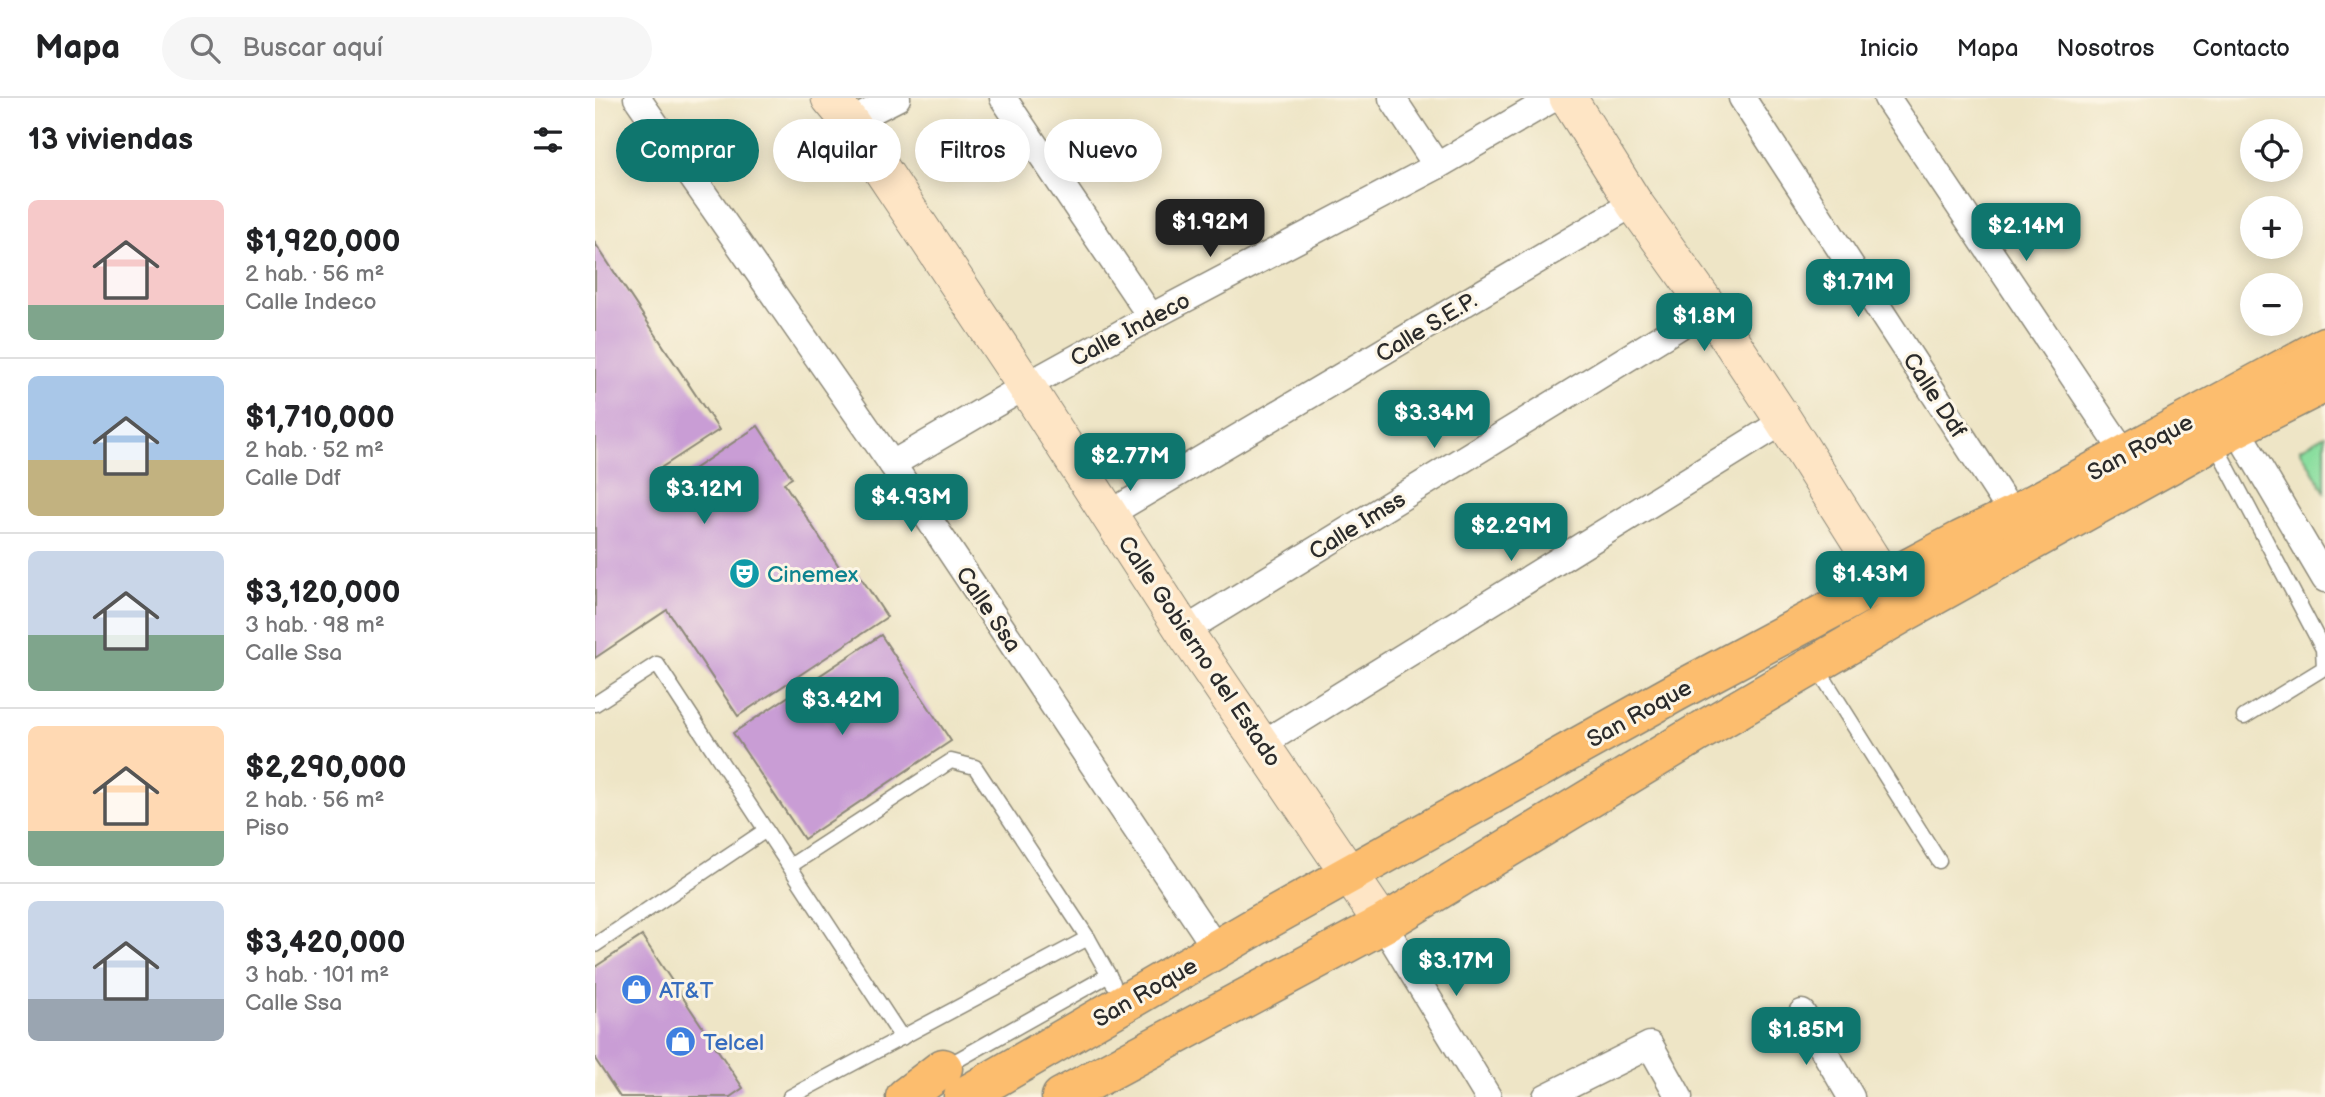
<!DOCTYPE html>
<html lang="es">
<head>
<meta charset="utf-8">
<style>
	body { margin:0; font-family:"Balsamiq Sans",sans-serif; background:#f6f6f6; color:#202124; height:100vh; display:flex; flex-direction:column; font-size:26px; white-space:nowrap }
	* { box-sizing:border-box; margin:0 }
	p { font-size:23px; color:#757577 }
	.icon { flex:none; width:38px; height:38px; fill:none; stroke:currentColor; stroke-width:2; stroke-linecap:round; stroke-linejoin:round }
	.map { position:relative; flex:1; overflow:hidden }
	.drawer { display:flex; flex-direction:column; background:#fff; width:595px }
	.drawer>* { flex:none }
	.hud { position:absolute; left:21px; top:21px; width:665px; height:63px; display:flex; gap:14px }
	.fabs { position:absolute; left:1645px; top:21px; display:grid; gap:14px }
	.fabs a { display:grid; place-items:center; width:63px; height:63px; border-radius:50%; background:#fff; box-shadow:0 4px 18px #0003; font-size:35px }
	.price { position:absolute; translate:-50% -60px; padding:0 16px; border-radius:14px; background:#0f766e; color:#fff; font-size:23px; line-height:46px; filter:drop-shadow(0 2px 4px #0008) }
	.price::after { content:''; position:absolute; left:50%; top:42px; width:21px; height:16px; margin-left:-10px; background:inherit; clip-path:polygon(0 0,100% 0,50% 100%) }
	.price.active { background:#222; color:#fff }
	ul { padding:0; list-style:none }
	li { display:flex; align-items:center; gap:21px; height:175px; padding:0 28px }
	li+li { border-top:2px solid #e0e0e0 }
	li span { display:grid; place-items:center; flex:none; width:196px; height:140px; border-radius:10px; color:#555 }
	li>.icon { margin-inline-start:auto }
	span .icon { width:84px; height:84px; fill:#fffc; stroke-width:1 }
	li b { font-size:30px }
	h2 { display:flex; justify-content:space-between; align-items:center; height:84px; padding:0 28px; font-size:30px }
	.pill { padding:0 24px; border-radius:32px; background:#fff; box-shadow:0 4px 18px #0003; font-size:24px; line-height:63px }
	.pill.active { background:#0f766e; color:#fff }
	header { display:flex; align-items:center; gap:42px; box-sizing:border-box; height:98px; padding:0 35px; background:#fff; border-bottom:2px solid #e0e0e0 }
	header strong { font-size:33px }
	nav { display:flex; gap:38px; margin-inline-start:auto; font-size:24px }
	.search { width:490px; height:63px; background:#f6f6f6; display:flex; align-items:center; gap:18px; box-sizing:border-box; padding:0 24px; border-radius:38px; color:#757577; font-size:26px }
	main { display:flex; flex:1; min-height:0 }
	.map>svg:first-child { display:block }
	.green { fill:#8ade9f; stroke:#5a8465; stroke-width:2 }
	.building { fill:#c99dd5 }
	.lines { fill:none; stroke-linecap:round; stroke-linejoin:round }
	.lane-casing { stroke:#8c8878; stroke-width:17 }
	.street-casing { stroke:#8c8878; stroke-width:29 }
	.secondary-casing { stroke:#8c8878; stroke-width:39 }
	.primary-casing { stroke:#8c8878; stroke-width:41 }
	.lane { stroke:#fff; stroke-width:14 }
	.street { stroke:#fff; stroke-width:26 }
	.secondary { stroke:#fee5c5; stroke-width:37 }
	.primary { stroke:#fcbd6e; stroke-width:38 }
	.labels { text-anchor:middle; stroke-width:6; stroke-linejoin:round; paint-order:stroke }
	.street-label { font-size:23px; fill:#2b2b2b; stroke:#fcf5e5 }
	.culture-label { font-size:23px; fill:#0d838f; stroke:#fcf5e5; text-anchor:start }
	.shop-label { font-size:23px; fill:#366cbe; stroke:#fcf5e5; text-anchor:start }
</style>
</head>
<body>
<header>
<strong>Mapa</strong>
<div class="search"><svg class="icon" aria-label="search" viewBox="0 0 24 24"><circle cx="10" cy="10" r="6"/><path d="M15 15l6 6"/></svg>Buscar aquí</div>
<nav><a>Inicio</a><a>Mapa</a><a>Nosotros</a><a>Contacto</a></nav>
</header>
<main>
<section class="drawer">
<h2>13 viviendas<svg class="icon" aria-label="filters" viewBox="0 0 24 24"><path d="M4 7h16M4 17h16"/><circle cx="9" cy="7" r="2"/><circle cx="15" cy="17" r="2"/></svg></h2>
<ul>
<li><span style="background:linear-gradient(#f6c9c9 75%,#7fa58c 0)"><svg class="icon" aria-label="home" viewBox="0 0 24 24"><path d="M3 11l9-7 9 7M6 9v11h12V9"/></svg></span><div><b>$1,920,000</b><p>2 hab. · 56 m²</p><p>Calle Indeco</p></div></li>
<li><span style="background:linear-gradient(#a9c7e8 60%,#c2b280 0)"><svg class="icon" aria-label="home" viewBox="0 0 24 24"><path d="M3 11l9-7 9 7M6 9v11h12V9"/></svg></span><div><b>$1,710,000</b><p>2 hab. · 52 m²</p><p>Calle Ddf</p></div></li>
<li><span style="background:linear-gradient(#c9d6e8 60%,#7fa58c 0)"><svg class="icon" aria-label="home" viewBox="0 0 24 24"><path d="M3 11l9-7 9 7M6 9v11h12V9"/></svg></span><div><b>$3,120,000</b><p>3 hab. · 98 m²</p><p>Calle Ssa</p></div></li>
<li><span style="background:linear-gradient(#ffd9b3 75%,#7fa58c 0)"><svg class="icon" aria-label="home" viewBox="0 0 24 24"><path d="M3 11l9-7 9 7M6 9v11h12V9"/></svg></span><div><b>$2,290,000</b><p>2 hab. · 56 m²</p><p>Piso</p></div></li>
<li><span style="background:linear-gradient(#c9d6e8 70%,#9aa5b1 0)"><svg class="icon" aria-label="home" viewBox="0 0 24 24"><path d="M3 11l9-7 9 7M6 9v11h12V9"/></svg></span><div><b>$3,420,000</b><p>3 hab. · 101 m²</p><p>Calle Ssa</p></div></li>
</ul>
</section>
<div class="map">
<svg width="1730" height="999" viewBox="0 0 1730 999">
	<rect width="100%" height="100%" fill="#fcf5e5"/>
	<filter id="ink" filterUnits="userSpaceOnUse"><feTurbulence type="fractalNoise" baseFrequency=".0143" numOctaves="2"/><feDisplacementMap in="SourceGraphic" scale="14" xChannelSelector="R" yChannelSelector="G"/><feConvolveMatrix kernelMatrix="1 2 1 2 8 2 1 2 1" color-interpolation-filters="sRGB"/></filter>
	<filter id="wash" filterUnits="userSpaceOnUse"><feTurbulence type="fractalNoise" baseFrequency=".00686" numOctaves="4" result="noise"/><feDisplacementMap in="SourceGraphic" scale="28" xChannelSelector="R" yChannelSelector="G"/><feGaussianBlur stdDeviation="1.57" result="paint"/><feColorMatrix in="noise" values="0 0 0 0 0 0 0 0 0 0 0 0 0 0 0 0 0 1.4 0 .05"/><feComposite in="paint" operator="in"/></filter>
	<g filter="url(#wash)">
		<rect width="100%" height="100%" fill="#eee5c6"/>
		<path class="green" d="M 1730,337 L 1730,394 L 1705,351 Z"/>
		<g id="blocks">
			<g class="building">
				<path d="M 0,145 L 124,332 L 61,373 L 72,389 L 163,328 L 197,380 L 189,385 L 251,479 L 261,472 L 292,519 L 143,618 L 72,512 L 0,560 Z"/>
				<path d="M 286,537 L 356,643 L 209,741 L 138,635 Z"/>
				<path d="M 47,838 L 148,990 L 135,999 L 25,999 L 0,961 L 0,869 Z"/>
			</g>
		</g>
	</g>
	<g filter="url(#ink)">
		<use href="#blocks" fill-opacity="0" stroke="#8c8878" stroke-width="2"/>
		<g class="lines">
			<defs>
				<g id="lane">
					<path d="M 1619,344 L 1728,551 L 1729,570 L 1649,619"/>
					<path d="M 1221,568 L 1344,763"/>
					<path d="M 0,606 L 62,566 L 307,940"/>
					<path d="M 195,768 L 356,663 L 380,669 L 493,840 L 195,999"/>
					<path d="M 493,840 L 518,885"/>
					<path d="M 0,847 L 171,732"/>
					<path d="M 350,969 L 514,877"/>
				</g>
				<g id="street">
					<path d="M 42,0 L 297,366 L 622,852"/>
					<path d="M 408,0 L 556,219"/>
					<path d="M 797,0 L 842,68"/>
					<path d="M 1147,0 L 1418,417"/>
					<path d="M 1292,0 L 1530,356"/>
					<path d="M 255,24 L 302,0"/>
					<path d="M 1641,330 L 1730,481"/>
					<path d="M 297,366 L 431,288 L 556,219 L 842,68 L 959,0"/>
					<path d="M 514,416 L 1039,105"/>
					<path d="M 589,533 L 1114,210"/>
					<path d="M 667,646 L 1189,323"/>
					<path d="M 788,826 L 893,999"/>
					<path d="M 1207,915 L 1256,999"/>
					<path d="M 951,999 L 1055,947 L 1084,999"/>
				</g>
				<g id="secondary">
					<path d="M 235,0 L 255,24 L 431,288 L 589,533 L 788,826"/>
					<path d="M 973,0 L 1039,105 L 1114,210 L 1189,323 L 1306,508"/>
				</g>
				<g id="primary">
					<path d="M 310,999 L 348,970"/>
					<path d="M 368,999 L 670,823 L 1083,593 L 1366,442 L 1418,417 L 1730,248"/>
					<path d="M 466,999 L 788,826 L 1101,636 L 1310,514 L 1641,330 L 1730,285"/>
				</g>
			</defs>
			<use href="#lane" class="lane-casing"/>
			<use href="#street" class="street-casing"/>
			<use href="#secondary" class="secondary-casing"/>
			<use href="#primary" class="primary-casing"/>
			<use href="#lane" class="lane"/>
			<use href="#street" class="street"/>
			<use href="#secondary" class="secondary"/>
			<use href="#primary" class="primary"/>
		</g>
	</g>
	<defs>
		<symbol id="theatre-disc" viewBox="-11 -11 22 22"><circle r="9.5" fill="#0f9aa8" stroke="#fcf5e5"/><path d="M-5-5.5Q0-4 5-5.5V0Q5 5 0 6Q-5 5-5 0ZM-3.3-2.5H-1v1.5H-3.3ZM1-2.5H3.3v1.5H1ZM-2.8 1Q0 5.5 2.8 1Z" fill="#fff"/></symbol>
		<symbol id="shop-disc" viewBox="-11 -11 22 22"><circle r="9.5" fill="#3f7fe0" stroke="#fcf5e5"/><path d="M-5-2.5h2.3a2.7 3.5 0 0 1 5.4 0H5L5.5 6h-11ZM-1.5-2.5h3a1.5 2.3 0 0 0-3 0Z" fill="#fff"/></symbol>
	</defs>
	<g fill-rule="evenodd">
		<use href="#theatre-disc" x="132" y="458" width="35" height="35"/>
		<use href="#shop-disc" x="24" y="874" width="35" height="35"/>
		<use href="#shop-disc" x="68" y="926" width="35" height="35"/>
	</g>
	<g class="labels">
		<g class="street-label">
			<text transform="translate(831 229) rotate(-31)" y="8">Calle S.E.P.</text>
			<text transform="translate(535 231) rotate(-28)" y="8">Calle Indeco</text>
			<text transform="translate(1340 297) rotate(57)" y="8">Calle Ddf</text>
			<text transform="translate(1545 349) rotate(-28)" y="8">San Roque</text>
			<text transform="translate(762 427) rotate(-32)" y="8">Calle Imss</text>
			<text transform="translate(394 511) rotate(56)" y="8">Calle Ssa</text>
			<text transform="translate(605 553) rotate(56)" y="8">Calle Gobierno del Estado</text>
			<text transform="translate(1044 615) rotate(-29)" y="8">San Roque</text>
			<text transform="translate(550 894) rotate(-30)" y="8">San Roque</text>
		</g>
		<g class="culture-label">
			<text x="172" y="484">Cinemex</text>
		</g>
		<g class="shop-label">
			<text x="64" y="900">AT&amp;T</text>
			<text x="108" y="952">Telcel</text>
		</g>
	</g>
</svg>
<div class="fabs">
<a><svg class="icon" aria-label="locate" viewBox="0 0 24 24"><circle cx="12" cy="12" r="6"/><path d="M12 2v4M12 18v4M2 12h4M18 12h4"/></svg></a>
<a>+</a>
<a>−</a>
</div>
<b class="price active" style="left:615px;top:161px">$1.92M</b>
<b class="price" style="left:1431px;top:165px">$2.14M</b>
<b class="price" style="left:1263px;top:221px">$1.71M</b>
<b class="price" style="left:1109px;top:255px">$1.8M</b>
<b class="price" style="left:839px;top:352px">$3.34M</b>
<b class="price" style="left:535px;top:395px">$2.77M</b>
<b class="price" style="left:109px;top:428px">$3.12M</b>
<b class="price" style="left:316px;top:436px">$4.93M</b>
<b class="price" style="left:916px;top:465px">$2.29M</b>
<b class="price" style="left:1275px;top:513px">$1.43M</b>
<b class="price" style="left:247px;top:639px">$3.42M</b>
<b class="price" style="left:861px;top:900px">$3.17M</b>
<b class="price" style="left:1211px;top:969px">$1.85M</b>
<div class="hud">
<a class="pill active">Comprar</a>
<a class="pill">Alquilar</a>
<a class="pill">Filtros</a>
<a class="pill">Nuevo</a>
</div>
</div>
</main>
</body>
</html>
